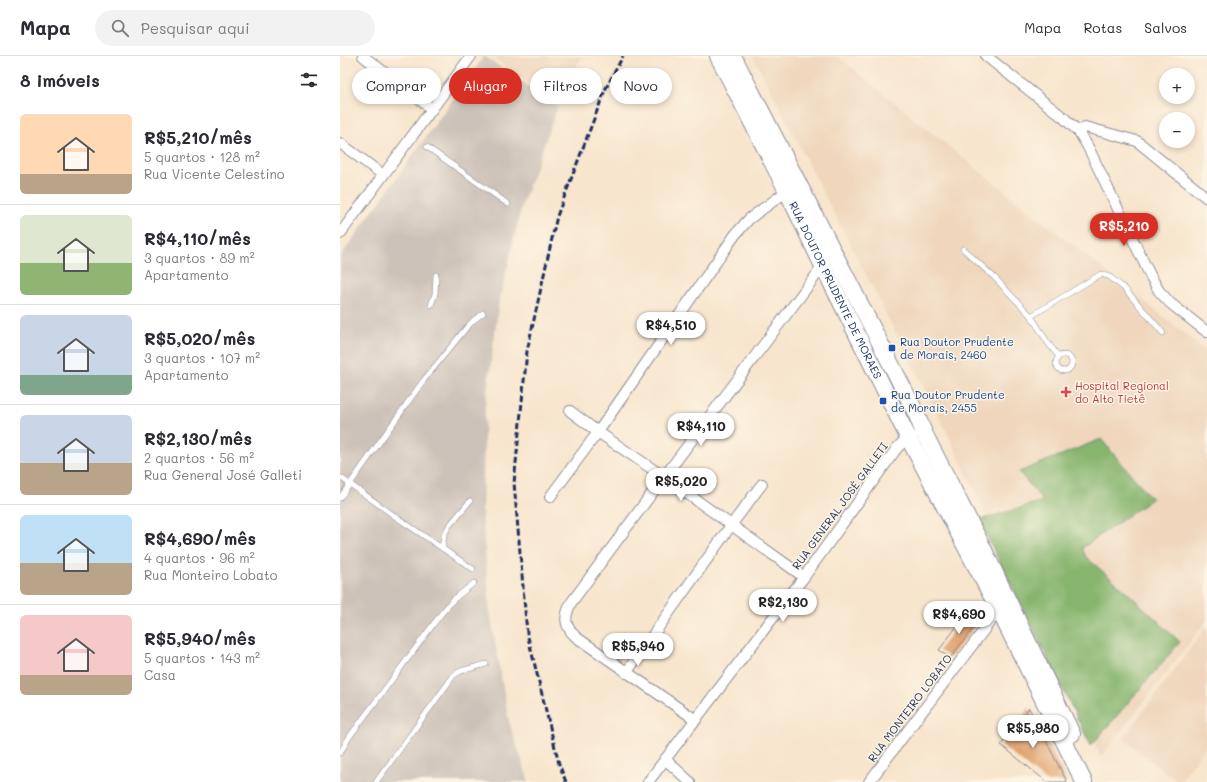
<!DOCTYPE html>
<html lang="pt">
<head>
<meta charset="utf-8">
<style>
	body { margin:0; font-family:Mali,sans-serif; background:#f2f2f3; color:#2b2b33; height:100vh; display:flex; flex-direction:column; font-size:15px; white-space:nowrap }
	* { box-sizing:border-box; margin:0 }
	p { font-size:13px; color:#7c7c81 }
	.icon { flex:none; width:22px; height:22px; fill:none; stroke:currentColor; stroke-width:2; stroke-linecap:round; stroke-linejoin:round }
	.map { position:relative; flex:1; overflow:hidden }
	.sheet { display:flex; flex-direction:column; background:#fff; width:340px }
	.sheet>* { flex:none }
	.banner { position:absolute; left:12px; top:12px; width:380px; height:36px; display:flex; gap:8px }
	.tools { position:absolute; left:819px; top:12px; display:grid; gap:8px }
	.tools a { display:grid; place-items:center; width:36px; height:36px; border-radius:50%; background:#fff; box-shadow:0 2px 6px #0003; font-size:20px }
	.price { position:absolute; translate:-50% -34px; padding:0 9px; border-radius:14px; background:#fff; color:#222; font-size:13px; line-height:26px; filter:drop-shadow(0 1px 2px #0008) }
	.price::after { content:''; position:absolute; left:50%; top:24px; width:12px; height:9px; margin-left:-6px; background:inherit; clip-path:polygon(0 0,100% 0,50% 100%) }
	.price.on { background:#d93025; color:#fff }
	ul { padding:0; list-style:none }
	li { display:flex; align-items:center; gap:12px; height:100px; padding:0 20px }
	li+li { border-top:1px solid #e1e1e2 }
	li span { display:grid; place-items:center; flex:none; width:112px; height:80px; border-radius:6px; color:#555 }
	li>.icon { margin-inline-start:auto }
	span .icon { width:48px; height:48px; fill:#fffc; stroke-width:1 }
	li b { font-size:17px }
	h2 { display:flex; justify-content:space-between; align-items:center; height:48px; padding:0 20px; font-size:17px }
	.tag { padding:0 14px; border-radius:18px; background:#fff; box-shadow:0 2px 6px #0003; font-size:14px; line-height:36px }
	.tag.on { background:#d93025; color:#fff }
	header { display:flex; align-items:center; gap:24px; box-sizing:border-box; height:56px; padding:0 20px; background:#fff; border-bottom:1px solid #e1e1e2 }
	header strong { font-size:19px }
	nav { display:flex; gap:22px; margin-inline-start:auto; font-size:14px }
	.search { width:280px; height:36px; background:#f2f2f3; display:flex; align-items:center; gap:10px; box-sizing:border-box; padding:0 14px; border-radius:22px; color:#7c7c81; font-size:15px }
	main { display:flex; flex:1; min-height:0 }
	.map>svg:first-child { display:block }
	.built { fill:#efd6bc }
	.industrial { fill:#cdc2b9 }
	.forest { fill:#86b56e; stroke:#507266 }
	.building { fill:#df9a65 }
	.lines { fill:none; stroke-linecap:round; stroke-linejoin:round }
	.service-casing { stroke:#8a8a96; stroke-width:6 }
	.minor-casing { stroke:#8a8a96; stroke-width:12 }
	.trunk-casing { stroke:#8a8a96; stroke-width:18 }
	.service { stroke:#fff; stroke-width:5 }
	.minor { stroke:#fff; stroke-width:10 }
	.trunk { stroke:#fff; stroke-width:16 }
	.rail { stroke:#1b2f5e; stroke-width:3; stroke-dasharray:6 3; stroke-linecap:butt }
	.transit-dot { fill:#1a4fb4; stroke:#fcf5e5; stroke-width:1.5 }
	.health-dot { fill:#e0444e; stroke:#fcf5e5; stroke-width:1.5 }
	.labels { text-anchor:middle; stroke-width:3; stroke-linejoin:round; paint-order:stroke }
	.street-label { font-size:11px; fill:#1b2f5e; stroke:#fcf5e5 }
	.transit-label { font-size:11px; fill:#164399; stroke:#fcf5e5; text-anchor:start }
	.health-label { font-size:11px; fill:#be3a42; stroke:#fcf5e5; text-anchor:start }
</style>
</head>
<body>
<header>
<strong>Mapa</strong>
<div class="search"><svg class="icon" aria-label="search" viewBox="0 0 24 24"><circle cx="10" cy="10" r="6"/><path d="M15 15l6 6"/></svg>Pesquisar aqui</div>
<nav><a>Mapa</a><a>Rotas</a><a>Salvos</a></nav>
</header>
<main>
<section class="sheet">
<h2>8 imóveis<svg class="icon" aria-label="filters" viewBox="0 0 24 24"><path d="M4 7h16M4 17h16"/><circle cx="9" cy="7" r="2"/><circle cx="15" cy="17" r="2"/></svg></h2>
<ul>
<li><span style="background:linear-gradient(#ffd9b3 75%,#b9a48a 0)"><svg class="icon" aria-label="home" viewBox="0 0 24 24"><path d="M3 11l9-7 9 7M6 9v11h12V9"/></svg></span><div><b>R$5,210/mês</b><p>5 quartos · 128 m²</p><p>Rua Vicente Celestino</p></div></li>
<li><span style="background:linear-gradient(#dfe7d0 60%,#8fb573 0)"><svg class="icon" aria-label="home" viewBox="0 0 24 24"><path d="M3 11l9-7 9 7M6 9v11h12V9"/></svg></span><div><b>R$4,110/mês</b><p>3 quartos · 89 m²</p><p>Apartamento</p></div></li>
<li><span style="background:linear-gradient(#c9d6e8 75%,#7fa58c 0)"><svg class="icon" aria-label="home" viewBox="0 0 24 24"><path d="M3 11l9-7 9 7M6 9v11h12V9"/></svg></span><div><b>R$5,020/mês</b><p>3 quartos · 107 m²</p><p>Apartamento</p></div></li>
<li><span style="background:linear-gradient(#c9d6e8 60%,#b9a48a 0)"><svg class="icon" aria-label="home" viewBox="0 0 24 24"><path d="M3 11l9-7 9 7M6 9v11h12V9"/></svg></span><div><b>R$2,130/mês</b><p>2 quartos · 56 m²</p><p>Rua General José Galleti</p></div></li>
<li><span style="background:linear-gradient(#bfe0f5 60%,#b9a48a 0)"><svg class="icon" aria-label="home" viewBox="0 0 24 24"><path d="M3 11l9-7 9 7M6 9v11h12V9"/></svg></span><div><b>R$4,690/mês</b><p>4 quartos · 96 m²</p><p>Rua Monteiro Lobato</p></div></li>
<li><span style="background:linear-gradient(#f6c9c9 75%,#b9a48a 0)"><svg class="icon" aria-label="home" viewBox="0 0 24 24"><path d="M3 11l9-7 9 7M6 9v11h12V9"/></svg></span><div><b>R$5,940/mês</b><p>5 quartos · 143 m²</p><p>Casa</p></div></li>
</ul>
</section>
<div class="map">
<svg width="867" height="726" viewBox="0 0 867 726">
	<rect width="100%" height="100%" fill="#fcf5e5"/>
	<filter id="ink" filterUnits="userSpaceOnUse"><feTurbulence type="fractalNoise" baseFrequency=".025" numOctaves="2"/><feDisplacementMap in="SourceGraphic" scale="8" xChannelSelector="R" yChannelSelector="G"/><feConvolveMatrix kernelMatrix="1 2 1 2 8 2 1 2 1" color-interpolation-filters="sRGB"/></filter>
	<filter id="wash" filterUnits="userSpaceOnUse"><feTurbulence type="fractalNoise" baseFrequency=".012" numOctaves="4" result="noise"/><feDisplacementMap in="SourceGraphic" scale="16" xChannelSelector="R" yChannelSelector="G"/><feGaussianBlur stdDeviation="0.9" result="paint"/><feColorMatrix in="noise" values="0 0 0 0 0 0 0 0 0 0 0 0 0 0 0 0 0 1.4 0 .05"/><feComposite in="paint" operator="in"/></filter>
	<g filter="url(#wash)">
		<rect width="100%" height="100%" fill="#f8e5cd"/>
		<g class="built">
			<path d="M 157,0 L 242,0 L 218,48 L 155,3 Z"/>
			<path d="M 413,0 L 497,0 L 643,118 L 867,295 L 867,564 L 761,701 L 607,376 Z"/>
			<path d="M 867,570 L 867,689 L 840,726 L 837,726 L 783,682 Z"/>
		</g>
		<path class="industrial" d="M 144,0 L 218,50 L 182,149 L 159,246 L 145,350 L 142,457 L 150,557 L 169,666 L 189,726 L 0,726 L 0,201 Z"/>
		<path class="forest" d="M 761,383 L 812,443 L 742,492 L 746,501 L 788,537 L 840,586 L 751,690 L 639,464 L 703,445 L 679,416 Z"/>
		<g id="blocks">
			<g class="building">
				<path d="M 628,556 L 639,565 L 610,602 L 599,594 Z"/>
				<path d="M 689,652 L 727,726 L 707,726 L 661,689 Z"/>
			</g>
		</g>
	</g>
	<g filter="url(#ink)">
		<use href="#blocks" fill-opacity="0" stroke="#8a8a96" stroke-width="1"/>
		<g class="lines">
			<defs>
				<g id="service">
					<path d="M 87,91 L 168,148"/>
					<path d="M 623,193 L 655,222 L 691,260 L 708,287 L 719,301"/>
					<path d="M 91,249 L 95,238 L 96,219"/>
					<path d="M 691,260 L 761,218 L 770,221 L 784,232 L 823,277"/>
					<circle cx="724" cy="307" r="8"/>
					<path d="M 0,421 L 56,461 L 133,513"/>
					<path d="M 0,442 L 83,325 L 127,271 L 134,264 L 143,257"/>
					<path d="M 102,492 L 104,479 L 109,470 L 130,445"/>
					<path d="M 0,697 L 10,680 L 101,558 L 113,544 L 134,527"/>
					<path d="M 36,726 L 114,619 L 121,615 L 146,608"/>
				</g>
				<g id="minor">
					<path d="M 23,0 L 92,53"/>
					<path d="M 646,0 L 724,62 L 739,76 L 748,91 L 810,219 L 819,235 L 830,247 L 867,276"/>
					<path d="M 739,76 L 745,71 L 797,85 L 867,142"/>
					<path d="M 0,87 L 43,119"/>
					<path d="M 0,178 L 131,0"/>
					<path d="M 230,355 L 258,376 L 324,421 L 464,521"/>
					<path d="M 210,441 L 258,376 L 395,179 L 409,163 L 447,135"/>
					<path d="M 286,617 L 392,468 L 422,428"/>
					<path d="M 356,664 L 236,581 C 224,570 224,561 231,547 L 324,421 L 483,210"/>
					<path d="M 325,703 L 350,726"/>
					<path d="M 308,726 L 464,521 L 557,392 L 568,381 L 572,380"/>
					<path d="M 529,726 L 659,554"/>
				</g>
				<g id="trunk">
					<path id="s1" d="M 378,0 L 447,135 L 483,210 L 568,381 L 659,554 L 744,726"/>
					<path d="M 393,0 L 576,357 L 584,377 L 640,486 L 732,678"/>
				</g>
			</defs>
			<use href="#service" class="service-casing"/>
			<use href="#minor" class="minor-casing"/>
			<use href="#trunk" class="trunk-casing"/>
			<use href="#service" class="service"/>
			<use href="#minor" class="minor"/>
			<use href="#trunk" class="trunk"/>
			<path class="rail" d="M 226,726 L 219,708 L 187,577 L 174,427 L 187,295 L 217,160 L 265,34 L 283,0"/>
		</g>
	</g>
	<g class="transit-dot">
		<rect x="548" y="288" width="8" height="8" rx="2"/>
		<rect x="539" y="341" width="8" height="8" rx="2"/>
	</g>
	<path class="health-dot" d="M724 330h4v4h4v4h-4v4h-4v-4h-4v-4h4z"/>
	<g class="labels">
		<g class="street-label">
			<text dy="4" stroke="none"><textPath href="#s1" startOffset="262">RUA DOUTOR PRUDENTE DE MORAES</textPath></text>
			<text transform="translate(500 450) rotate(-54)" y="4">RUA GENERAL JOSÉ GALLETI</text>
			<text transform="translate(570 652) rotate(-53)" y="4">RUA MONTEIRO LOBATO</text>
		</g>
		<g class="transit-label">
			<text x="560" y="290">Rua Doutor Prudente<tspan x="560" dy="13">de Morais, 2460</tspan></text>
			<text x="551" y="343">Rua Doutor Prudente<tspan x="551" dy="13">de Morais, 2455</tspan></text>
		</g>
		<g class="health-label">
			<text x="735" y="334">Hospital Regional<tspan x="735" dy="13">do Alto Tietê</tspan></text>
		</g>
	</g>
</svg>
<div class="tools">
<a>+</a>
<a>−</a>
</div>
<b class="price on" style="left:784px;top:191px">R$5,210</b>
<b class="price" style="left:331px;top:290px">R$4,510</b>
<b class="price" style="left:361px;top:391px">R$4,110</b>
<b class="price" style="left:341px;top:446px">R$5,020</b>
<b class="price" style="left:443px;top:567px">R$2,130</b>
<b class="price" style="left:619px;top:579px">R$4,690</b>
<b class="price" style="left:298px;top:611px">R$5,940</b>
<b class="price" style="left:693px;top:693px">R$5,980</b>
<div class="banner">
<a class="tag">Comprar</a>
<a class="tag on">Alugar</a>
<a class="tag">Filtros</a>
<a class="tag">Novo</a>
</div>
</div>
</main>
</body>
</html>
